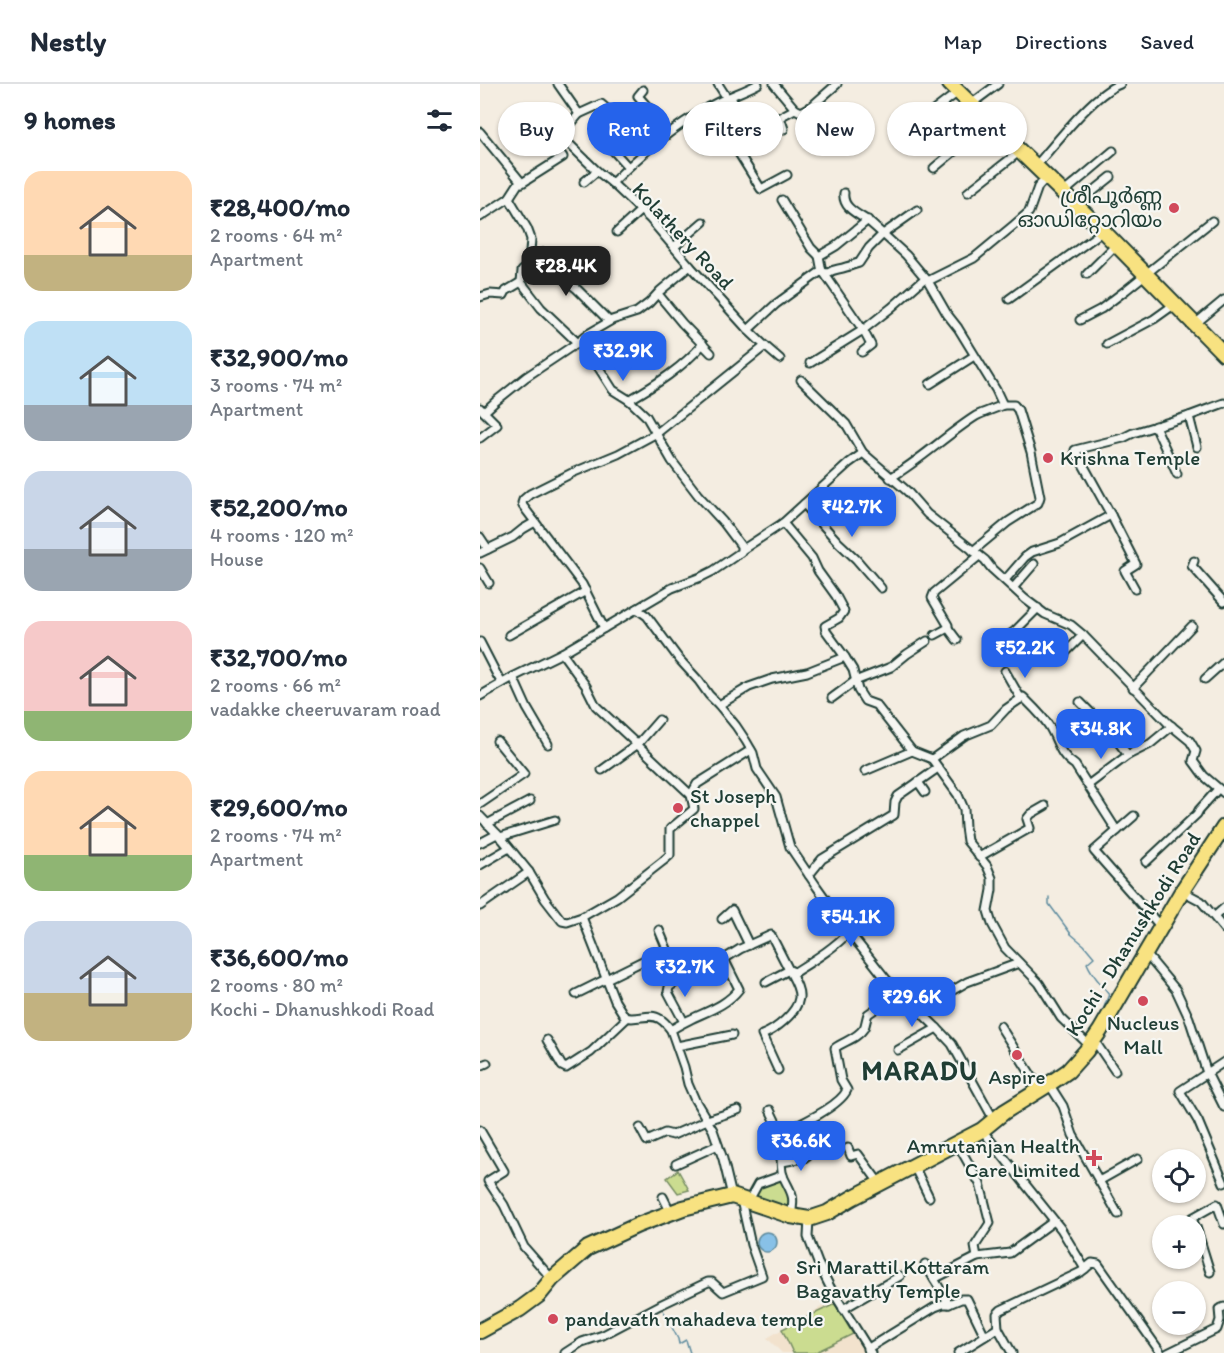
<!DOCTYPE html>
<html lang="en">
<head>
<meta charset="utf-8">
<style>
	body { margin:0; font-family:Itim,"Noto Sans Malayalam",sans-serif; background:#f2f2f3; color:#1f2937; height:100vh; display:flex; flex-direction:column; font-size:22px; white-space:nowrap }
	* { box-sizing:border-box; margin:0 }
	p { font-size:20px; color:#747a83 }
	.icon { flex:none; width:33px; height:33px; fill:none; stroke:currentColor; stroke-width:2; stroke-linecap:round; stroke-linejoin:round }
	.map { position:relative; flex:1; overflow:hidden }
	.sheet { display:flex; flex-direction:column; background:#fff; width:480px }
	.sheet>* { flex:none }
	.banner { position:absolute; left:18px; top:18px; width:570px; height:54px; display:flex; gap:12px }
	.buttons { position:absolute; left:672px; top:1065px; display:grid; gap:12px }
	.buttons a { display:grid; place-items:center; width:54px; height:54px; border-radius:50%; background:#fff; box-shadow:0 2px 4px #0004; font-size:30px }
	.price { position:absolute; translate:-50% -51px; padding:0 14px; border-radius:12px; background:#2563eb; color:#fff; font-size:20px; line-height:39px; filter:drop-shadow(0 2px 3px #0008) }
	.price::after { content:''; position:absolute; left:50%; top:36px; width:18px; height:14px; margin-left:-9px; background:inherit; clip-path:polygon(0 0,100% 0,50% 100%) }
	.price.current { background:#222; color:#fff }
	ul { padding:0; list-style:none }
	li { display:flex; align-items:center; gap:18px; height:150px; padding:0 24px }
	li span { display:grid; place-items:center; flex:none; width:168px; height:120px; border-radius:18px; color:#555 }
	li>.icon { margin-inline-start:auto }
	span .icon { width:72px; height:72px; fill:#fffc; stroke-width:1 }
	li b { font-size:26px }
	h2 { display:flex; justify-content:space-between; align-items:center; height:72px; padding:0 24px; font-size:26px }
	.pill { padding:0 21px; border-radius:27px; background:#fff; box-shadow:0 2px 4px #0004; font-size:21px; line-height:54px }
	.pill.current { background:#2563eb; color:#fff }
	header { display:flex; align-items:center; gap:36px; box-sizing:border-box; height:84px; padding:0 30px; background:#fff; border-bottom:2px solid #e0e1e3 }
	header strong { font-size:28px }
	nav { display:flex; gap:33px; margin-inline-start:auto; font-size:21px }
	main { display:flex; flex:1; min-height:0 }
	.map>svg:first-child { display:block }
	.built { fill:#f2e2cd }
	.green { fill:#cbdc90; stroke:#758c62; stroke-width:1.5 }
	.water { fill:#88c1e7; stroke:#5e8c9f; stroke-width:1.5 }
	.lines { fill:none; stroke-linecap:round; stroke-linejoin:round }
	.stream { stroke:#5e8c9f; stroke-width:1.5 }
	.street-casing { stroke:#1f3d34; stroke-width:11 }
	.highway-casing { stroke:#1f3d34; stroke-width:18 }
	.street { stroke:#f6f6f2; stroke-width:7 }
	.highway { stroke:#f8e281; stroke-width:14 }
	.poi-dot { fill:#d1495b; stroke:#f6f6f2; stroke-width:2 }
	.labels { text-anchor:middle; stroke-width:4.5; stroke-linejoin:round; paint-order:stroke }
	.poi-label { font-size:21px; fill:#1f3d34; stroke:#f6f6f2; text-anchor:start }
	.street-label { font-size:21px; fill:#1f3d34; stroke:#f6f6f2 }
	.district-label { font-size:27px; font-weight:bold; letter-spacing:1.5px; fill:#1f3d34; stroke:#f6f6f2 }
</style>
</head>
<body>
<header>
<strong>Nestly</strong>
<nav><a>Map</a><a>Directions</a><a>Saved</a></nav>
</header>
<main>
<section class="sheet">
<h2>9 homes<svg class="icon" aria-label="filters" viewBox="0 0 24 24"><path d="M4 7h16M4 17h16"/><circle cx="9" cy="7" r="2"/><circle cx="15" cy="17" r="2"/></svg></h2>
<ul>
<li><span style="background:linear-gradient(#ffd9b3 70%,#c2b280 0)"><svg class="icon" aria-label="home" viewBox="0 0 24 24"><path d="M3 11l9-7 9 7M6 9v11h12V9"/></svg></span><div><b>₹28,400/mo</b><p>2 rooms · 64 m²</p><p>Apartment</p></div></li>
<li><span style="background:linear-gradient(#bfe0f5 70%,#9aa5b1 0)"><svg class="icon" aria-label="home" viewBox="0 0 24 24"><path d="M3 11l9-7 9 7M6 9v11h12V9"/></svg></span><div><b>₹32,900/mo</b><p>3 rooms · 74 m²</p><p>Apartment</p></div></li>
<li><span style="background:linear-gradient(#c9d6e8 65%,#9aa5b1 0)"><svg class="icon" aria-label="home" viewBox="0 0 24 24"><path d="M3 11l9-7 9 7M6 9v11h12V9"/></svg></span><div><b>₹52,200/mo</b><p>4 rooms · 120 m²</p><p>House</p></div></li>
<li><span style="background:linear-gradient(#f6c9c9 75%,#8fb573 0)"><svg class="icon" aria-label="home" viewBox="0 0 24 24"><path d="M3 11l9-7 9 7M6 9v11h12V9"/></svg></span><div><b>₹32,700/mo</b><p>2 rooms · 66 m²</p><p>vadakke cheeruvaram road</p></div></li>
<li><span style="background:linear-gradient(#ffd9b3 70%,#8fb573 0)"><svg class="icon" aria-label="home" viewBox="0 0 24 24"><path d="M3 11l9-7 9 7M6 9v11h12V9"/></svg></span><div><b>₹29,600/mo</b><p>2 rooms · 74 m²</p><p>Apartment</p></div></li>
<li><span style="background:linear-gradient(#c9d6e8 60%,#c2b280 0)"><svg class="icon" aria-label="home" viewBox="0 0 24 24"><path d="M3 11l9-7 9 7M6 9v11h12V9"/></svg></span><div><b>₹36,600/mo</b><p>2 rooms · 80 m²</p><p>Kochi - Dhanushkodi Road</p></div></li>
</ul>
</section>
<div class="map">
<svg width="744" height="1269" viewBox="0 0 744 1269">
	<rect width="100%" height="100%" fill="#f4ede1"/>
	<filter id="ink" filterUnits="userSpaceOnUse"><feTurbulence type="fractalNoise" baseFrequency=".0167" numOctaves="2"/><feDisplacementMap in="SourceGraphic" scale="12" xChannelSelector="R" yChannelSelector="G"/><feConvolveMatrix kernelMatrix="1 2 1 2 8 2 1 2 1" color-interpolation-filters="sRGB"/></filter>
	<g filter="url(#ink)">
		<path class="built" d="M 357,1214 L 388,1269 L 302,1269 L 287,1254 Z"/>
		<g class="green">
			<path d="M 198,1086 L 209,1106 L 198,1109 L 187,1094 Z"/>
			<path d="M 297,1093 C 313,1102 311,1111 310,1127 L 274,1115 C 279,1100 284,1100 297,1093 Z"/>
			<path d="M 355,1220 L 373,1250 L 334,1269 L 313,1269 L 302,1245 Z"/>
		</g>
		<circle class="water" cx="287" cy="1158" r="10"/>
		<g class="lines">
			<g class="stream">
				<path d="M 569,813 L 569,820 L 591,850 L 604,861 L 614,873 L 607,879 C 612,892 621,899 629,910 L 623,926"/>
				<path d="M 183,1226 L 198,1255 L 199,1260 L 206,1256 L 210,1269"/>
			</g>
			<defs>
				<g id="street">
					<path d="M 78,0 L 99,30 L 121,20 L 150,45 L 174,61"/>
					<path d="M 238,0 L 247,14"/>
					<path d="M 278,0 C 261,9 243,14 227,24 C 192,44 160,71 132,99 L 170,135 L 210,182 L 268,246 L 296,220 L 340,188 L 348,189 C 355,184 358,186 366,183 C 371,182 374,180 379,179 L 389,164 L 403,150 C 398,146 393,141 388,137 C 378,130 362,124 364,109"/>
					<path d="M 294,0 L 315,25 L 321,28 L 332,22 L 357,0"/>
					<path d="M 251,13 L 271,55"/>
					<path d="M 491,20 L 518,0"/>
					<path d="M 332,22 L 350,50"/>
					<path d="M 228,23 L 247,50 L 281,105 L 307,91"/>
					<path d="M 150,45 L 174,30 L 158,12 L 163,6"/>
					<path d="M 304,45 L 300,33 L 315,25"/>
					<path d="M 427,47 L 478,8"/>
					<path d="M 0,48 L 42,99 L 83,73 L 74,60 L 82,53 L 85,47 L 99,30"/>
					<path d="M 82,53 L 117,87 L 132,99"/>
					<path d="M 131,64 L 148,83"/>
					<path d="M 225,64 L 247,50"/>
					<path d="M 555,83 C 575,60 613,10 640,0"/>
					<path d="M 454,84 L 509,38"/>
					<path d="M 104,98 L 117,87"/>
					<path d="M 488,108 L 539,68"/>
					<path d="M 583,109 L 633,67"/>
					<path d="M 29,114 L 47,144 L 51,155 L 49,181"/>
					<path d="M 302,116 L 331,164 L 339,172"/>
					<path d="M 596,121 L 631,93"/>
					<path d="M 437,126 L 403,150 L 426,171 L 447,196"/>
					<path d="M 0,133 L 29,114 L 40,97"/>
					<path d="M 137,148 L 161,126"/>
					<path d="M 194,163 L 223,138"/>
					<path d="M 342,188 L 339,172 L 356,162 L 388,136"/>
					<path d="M 344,189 L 383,246 L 391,261 L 382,268"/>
					<path d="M 607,190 L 636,161"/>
					<path d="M 178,210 L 202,239 L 231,269"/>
					<path d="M 0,213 L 10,210 L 24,211 L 26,207 L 41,198"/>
					<path d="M 529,215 L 623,147"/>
					<path d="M 600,236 L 621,225 L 646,206 L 732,137"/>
					<path d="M 715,240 L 744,216"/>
					<path d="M 627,260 L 674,235 L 695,220"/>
					<path d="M 285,262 L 300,275"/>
					<path d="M 330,279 L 383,246 L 411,224 L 445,194"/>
					<path d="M 321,296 L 366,340 L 383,369"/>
					<path d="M 450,300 L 494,272"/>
					<path d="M 149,316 C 177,300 202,284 223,260"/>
					<path d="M 0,324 L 17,341 L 0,354"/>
					<path d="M 4,328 L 16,317 L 46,293 L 97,259 L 108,250 L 132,236 L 157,228 L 169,219 L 180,207 L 210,182"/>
					<path d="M 709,332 L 717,363"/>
					<path d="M 675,342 L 697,390"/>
					<path d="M 410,394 C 441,376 466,351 496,332 C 504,328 514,325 523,321 L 516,306 L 478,244 L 467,230 L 448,197 L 494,174 L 534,141 L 549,128 L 558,103 L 566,94"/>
					<path d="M 324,420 L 358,458 L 376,475 L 401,504"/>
					<path d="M 631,431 L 656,480 L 645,487 L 655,505"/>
					<path d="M 303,439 L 332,474 L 338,487 L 356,512 L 364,527 L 359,534 L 345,542 L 346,547 L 365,573 L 373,586 L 378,606 L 385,617 L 396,621 L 432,667 L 452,675 L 478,711 L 484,725 L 485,743 L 487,757 L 507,782 L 512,794 L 512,806 L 508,827 L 512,840 L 525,864 L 559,899 L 581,934 L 610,962"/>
					<path d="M 0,453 L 8,465"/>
					<path d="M 262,466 L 303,439 L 369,379 L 383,369 L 427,407 L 447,430 L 505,476 L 512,485 L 545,515 L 565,530 L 591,541 L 603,551 L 688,639 L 710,657 L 716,667 L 713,677 L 724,692 L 744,709"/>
					<path d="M 493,467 L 528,438 L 558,419 L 560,413 L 551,368 L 538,326 L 534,321 L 523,321"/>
					<path d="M 0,469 L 33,453 L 43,445 L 55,438"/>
					<path d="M 714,477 L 712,482 L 744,518"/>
					<path d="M 0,484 L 9,499"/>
					<path d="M 525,496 L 545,473 L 552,468 L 580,459 L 631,431 L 595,366 L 643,354 L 653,349 L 709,332 L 744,319"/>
					<path d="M 534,503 L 554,480"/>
					<path d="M 157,525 L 167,532 L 199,575 L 219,597 L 229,611 L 239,621 L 256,642 L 266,657 L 273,669 L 277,685 L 296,713 L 310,763 L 337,803 L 369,848 C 354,864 334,876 315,888 L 309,886 L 291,851 L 260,865 L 244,875 L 259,905 C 246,922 227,927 209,936 C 203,939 197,942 191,946 L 204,983 L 208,1000 L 215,1016 L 233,1046 L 243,1075 L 252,1112"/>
					<path d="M 124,544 L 102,500 L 43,422 L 42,419 L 43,416 L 50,410 L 92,389 L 138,370 L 177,349 L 285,262 L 268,246"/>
					<path d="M 468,544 L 477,556"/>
					<path d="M 29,551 L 106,507"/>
					<path d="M 455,551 L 468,544 L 468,541 L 452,514 L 454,509 L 499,472"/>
					<path d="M 522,556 L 535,547 L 558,524"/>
					<path d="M 0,558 L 17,591 L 22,599"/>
					<path d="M 82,569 L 106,602 L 116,622 L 211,711"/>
					<path d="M 580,574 L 603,551"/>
					<path d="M 525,587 L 541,615"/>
					<path d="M 33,593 L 47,624 L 68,660"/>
					<path d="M 725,595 L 744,578"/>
					<path d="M 653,604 L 712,542"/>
					<path d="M 0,612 L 33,593 L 82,569 L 192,504 L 221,493 L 233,487 L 261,468 L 261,462 L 243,438 L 218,411 L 192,377 L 166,332 L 149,316 L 133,306 L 119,284 L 101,262 L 61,224 L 41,198 L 42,187 L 64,169 L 75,180 L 78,190 L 97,205 L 129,237"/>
					<path d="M 352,614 L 375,597 L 411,583 L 427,570 L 447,557"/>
					<path d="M 600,618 L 632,650 L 648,671 L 670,660 L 692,642"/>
					<path d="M 239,621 L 269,603 L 292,595 L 327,588 L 365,573"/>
					<path d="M 452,675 L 484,652 L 511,641 L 526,625 L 543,613 C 552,622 562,631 569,642 C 579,658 578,670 595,681 L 637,747"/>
					<path d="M 122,686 L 158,660 L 179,636"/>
					<path d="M 385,687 L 432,667"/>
					<path d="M 438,698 L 445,708"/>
					<path d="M 608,701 L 648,671"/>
					<path d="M 0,720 L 44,690 L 17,657"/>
					<path d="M 0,732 L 23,756 L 49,788 L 65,815 L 82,837 L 87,838 L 102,833 L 137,813 L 183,777 L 190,771 L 190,745 L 214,725 L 211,711 L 217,700 L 271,666"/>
					<path d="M 654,732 L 614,767 L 681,843"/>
					<path d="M 7,740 L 50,717"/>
					<path d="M 20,753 L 75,736"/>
					<path d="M 0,759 L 17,750"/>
					<path d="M 499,773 L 550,744 L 547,735 L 551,730 L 565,722"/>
					<path d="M 666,778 L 717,730 L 719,726 L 738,705"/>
					<path d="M 0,781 L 29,764"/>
					<path d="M 329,791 L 342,775 L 414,731 L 415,718 L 418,712 L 458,684"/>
					<path d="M 702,807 L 721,817 L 744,845"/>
					<path d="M 0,822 L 49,788"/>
					<path d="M 735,832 L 744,824"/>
					<path d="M 102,833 L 135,917 L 145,933 C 156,937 170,928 180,935 C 184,937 188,942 191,946"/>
					<path d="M 242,835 L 252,826 L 269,861"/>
					<path d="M 369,848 L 406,895 L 457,944 L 472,960 L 514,1036"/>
					<path d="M 666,870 L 696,906 L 709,934 L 727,989 L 744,1023"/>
					<path d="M 286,898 L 309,886 C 313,894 320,904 319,914 C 317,929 295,946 282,951 L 298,986"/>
					<path d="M 96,910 L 187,865 L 179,846"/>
					<path d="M 439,926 L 487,898 L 539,879"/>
					<path d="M 204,938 L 188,908 L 189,903 L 208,890"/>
					<path d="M 520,942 L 560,1005"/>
					<path d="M 67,956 L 82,982 L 86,984 L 111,968 L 147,934"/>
					<path d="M 614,956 L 635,987"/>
					<path d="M 197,962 L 252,951"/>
					<path d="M 418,966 L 457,944"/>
					<path d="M 744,978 L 700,1007 L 718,1037 L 744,1099"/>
					<path d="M 0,982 L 7,979"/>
					<path d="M 569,1000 L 583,1022 L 593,1051 L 638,1130"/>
					<path d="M 290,1026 L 301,1049"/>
					<path d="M 160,1044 L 167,1057 L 185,1049 L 193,1051 L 227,1036 L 258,1026"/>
					<path d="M 0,1046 L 24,1087 L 8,1097 L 24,1121 L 44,1163 L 72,1195"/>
					<path d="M 502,1046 L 581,1145 L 605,1185"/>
					<path d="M 477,1059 L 500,1100 L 510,1139 L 495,1162 L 497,1173"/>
					<path d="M 368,1064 L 371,1072 L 378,1070 L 400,1100"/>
					<path d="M 302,1078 L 324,1074 L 328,1071"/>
					<path d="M 196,1080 L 238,1061"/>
					<path d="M 434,1082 L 449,1113"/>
					<path d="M 619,1097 L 658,1075"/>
					<path d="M 183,1113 L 191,1129"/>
					<path d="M 268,1118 L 278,1100 L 303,1091"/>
					<path d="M 311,1132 C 315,1110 312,1111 303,1092 C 300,1084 301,1058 301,1049 C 319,1041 359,1023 367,1006 L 361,996 L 355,964 C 364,957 377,955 384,944 C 386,940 386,935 388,930 L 420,908"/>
					<path d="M 329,1135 L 328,1153 L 338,1179 L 350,1203 L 391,1269"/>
					<path d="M 715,1142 L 712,1134 L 737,1120 L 744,1140"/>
					<path d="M 716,1143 L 730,1188"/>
					<path d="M 445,1180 L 469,1220 L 481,1215 L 487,1215 L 505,1252"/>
					<path d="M 454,1195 L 497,1173 L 530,1169 L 574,1137"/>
					<path d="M 363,1225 L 420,1192"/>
					<path d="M 518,1244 L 517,1230 L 521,1226 L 601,1188 L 612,1179 L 618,1180 L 681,1269"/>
					<path d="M 387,1265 L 455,1223 L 463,1220 L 469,1220"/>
					<path d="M 85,1269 L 102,1258 L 123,1251 L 180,1221 L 228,1198 L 232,1198 L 243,1208 L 282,1192 L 271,1161 L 261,1116"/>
					<path d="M 478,1269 L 518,1244 L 532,1269"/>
					<path d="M 688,1269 L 737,1245 L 740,1236 L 739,1225 L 744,1223"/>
				</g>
				<g id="highway">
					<path d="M 470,0 L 623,147 L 744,270"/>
					<path d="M 0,1247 L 40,1225 L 59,1211 L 72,1195 L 108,1164 L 158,1141 L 203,1124 L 252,1112 L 311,1132 L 329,1135 L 347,1129 L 372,1114 L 502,1046 L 524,1028 L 569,1000 L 588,987 L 606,967 L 620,947 L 702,807 L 744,743"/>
				</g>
			</defs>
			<use href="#street" class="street-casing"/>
			<use href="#highway" class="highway-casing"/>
			<use href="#street" class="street"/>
			<use href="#highway" class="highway"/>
		</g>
	</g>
	<g class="poi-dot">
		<circle cx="694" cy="124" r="6"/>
		<circle cx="568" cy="374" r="6"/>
		<circle cx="198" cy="724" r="6"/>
		<circle cx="663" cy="917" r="6"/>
		<circle cx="537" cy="971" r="6"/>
		<path d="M611 1065h6v6h6v6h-6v6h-6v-6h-6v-6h6z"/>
		<circle cx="304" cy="1195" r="6"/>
		<circle cx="73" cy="1235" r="6"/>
	</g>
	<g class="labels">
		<g class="poi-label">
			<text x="682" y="119" text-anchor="end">ശ്രീപൂർണ്ണ<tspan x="682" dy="24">ഓഡിറ്റോറിയം</tspan></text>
			<text x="580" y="381">Krishna Temple</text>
			<text x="210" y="719">St Joseph<tspan x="210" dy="24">chappel</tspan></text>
			<text x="663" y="946" text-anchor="middle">Nucleus<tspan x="663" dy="24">Mall</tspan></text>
			<text x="537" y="1000" text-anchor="middle">Aspire</text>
			<text x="600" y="1069" text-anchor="end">Amrutanjan Health<tspan x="600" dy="24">Care Limited</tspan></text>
			<text x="316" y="1190">Sri Marattil Kottaram<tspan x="316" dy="24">Bagavathy Temple</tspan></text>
			<text x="85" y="1242">pandavath mahadeva temple</text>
		</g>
		<g class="street-label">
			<text transform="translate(203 152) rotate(47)" y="7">Kolathery Road</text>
			<text transform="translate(653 850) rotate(-58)" y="7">Kochi - Dhanushkodi Road</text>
		</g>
		<g class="district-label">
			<text x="440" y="996">MARADU</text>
		</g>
	</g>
</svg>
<div class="buttons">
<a><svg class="icon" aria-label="locate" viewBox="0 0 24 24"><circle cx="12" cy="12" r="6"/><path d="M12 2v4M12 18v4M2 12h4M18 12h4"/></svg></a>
<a>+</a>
<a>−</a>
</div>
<b class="price current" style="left:86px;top:213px">₹28.4K</b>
<b class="price" style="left:143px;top:298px">₹32.9K</b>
<b class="price" style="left:372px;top:454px">₹42.7K</b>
<b class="price" style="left:545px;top:595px">₹52.2K</b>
<b class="price" style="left:621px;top:676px">₹34.8K</b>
<b class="price" style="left:371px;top:864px">₹54.1K</b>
<b class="price" style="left:205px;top:914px">₹32.7K</b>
<b class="price" style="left:432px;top:944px">₹29.6K</b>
<b class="price" style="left:321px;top:1088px">₹36.6K</b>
<div class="banner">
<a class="pill">Buy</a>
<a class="pill current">Rent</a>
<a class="pill">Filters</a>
<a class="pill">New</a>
<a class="pill">Apartment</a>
</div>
</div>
</main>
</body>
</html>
